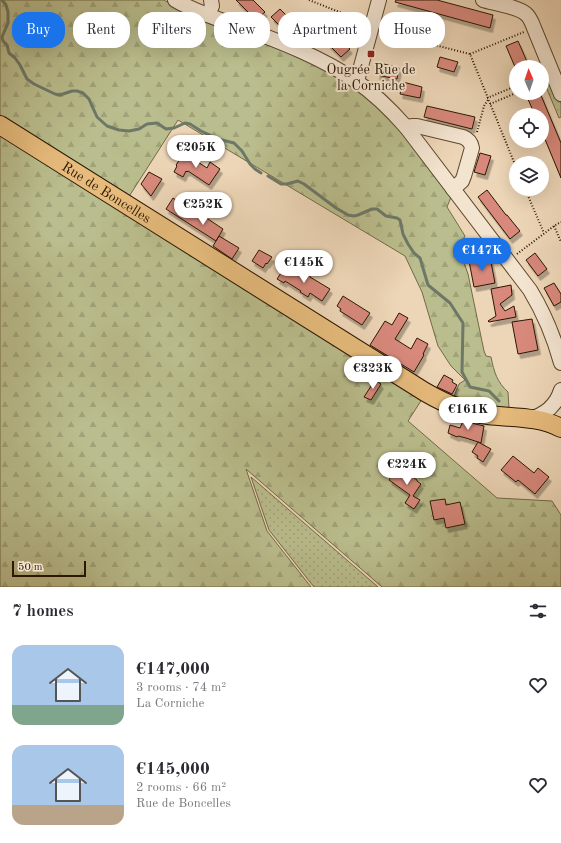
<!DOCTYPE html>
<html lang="en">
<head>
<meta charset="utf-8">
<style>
	body { margin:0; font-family:"Old Standard TT",serif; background:#f7f7f7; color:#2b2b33; height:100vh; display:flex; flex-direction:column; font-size:15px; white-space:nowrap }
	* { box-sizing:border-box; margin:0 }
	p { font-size:13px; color:#7c7c81 }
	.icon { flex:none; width:22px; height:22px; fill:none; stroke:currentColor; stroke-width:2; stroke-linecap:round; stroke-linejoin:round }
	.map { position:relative; height:587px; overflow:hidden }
	.panel { display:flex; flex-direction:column; background:#fff; flex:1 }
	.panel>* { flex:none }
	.guide { position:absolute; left:12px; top:12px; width:537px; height:36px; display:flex; gap:8px }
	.needle { width:26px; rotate:358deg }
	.buttons { position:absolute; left:509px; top:60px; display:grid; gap:8px }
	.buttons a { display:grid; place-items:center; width:40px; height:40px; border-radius:50%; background:#fff; box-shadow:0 4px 16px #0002; font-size:20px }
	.scale { position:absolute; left:12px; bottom:10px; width:74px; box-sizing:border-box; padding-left:4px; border:2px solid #2c1701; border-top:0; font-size:11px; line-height:14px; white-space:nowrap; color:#2c1701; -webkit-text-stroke:3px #f3e4d0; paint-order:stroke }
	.price { position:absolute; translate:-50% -34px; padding:0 9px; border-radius:14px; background:#fff; color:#222; font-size:13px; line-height:26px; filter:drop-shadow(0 1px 2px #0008) }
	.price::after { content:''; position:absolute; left:50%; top:24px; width:12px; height:9px; margin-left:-6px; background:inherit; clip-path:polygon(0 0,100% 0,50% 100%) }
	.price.active { background:#1a73e8; color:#fff }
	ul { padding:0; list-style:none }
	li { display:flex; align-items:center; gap:12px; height:100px; padding:0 12px }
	li span { display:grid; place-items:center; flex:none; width:112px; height:80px; border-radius:12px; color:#555 }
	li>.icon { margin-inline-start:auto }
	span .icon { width:48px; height:48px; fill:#fffc; stroke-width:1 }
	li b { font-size:17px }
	h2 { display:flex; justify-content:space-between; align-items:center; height:48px; padding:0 12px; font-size:17px }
	.tag { padding:0 14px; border-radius:16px; background:#fff; box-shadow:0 4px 16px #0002; font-size:14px; line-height:36px }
	.tag.active { background:#1a73e8; color:#fff }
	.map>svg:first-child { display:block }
	.grass { fill:url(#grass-dots); stroke:#736a47 }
	.forest { fill:url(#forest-firs); stroke:#736a47 }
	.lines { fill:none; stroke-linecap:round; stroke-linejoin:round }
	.stream { stroke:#6d7868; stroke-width:3 }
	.building { fill:#d8897c; stroke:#2c1701; filter:url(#shadow) }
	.minor-casing { stroke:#5c472e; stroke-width:16 }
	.major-casing { stroke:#2c1701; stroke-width:20 }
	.path { stroke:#2c1701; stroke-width:2; stroke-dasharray:1 2; stroke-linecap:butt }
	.minor { stroke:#f3e4d0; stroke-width:14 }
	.major { stroke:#e6bb7c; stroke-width:18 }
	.poi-dot { fill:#8f2418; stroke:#f3e4d0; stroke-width:1.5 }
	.labels { text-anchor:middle; stroke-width:4; stroke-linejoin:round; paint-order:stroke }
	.poi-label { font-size:14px; fill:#2c1701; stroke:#f3e4d0 }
	.street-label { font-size:14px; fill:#2c1701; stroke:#f3e4d0 }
</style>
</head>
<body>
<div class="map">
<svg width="561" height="587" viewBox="0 0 561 587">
	<defs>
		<pattern id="grass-dots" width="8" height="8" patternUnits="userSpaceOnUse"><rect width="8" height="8" fill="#babd8d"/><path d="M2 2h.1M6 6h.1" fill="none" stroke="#a0a278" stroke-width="1.8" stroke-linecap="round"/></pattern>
		<pattern id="forest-firs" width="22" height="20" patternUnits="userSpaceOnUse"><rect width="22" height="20" fill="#babd8d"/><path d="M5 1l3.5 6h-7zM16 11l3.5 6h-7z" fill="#a0a278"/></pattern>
		<filter id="shadow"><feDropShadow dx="2.5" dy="4.5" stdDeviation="0" flood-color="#0004"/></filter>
	</defs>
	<rect width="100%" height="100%" fill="#edd6b7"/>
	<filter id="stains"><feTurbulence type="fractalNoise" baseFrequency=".005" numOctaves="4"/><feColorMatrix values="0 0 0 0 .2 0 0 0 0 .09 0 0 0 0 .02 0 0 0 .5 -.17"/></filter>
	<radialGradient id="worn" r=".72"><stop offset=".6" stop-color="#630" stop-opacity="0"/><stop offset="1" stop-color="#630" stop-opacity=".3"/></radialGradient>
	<g class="grass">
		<path d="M 551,79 L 561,104 L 561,117 L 559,118 L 544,82 Z"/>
		<path d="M 251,477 L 378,587 L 314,587 L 269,530 Z"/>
	</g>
	<g class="forest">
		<path d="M 0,0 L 164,0 L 176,7 L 283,48 L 335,74 L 362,94 L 388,117 L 403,134 L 451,197 L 447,207 L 465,236 L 459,248 L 468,274 L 484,351 L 486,356 L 491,357 C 494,372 497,382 508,392 L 509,408 L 488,406 L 454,396 L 459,384 L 465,380 L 451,366 L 438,346 L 422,292 L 405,256 L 178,120 L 128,198 L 0,118 Z"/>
		<path d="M 0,132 L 424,396 L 408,421 L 497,498 L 552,501 L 561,515 L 561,587 L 382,587 L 246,469 L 267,531 L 311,587 L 0,587 Z"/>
	</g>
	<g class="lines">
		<g class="stream">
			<path d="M 2,0 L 6,5 L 8,12 L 8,23 L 2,37 L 3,41 L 7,45 L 9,53 L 15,58 L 20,65 L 27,79 L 34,84 L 55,94 L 60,95 L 72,91 L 77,91 L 83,93 L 89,99 L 97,117 L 107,126 L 119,130 L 129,131 L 139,129 L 147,124 L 157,123 L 166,129 L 174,128 L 185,123 L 190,124 L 201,131 L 218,139 L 234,143 L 242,151 L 250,164 L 255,169 L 261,173"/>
			<path d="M 268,176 L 281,184 L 287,184 L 298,181 L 304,184 L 336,208 L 348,215 L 354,216 L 358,215 L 372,209 L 377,209 L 386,216 L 397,218 L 400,220 L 403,234 L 408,244 L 414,253 L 420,258 L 428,285 L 450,303 L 463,323 L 462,372 L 470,387 L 489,391 L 499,401"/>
		</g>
	</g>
	<g class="building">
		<path d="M 236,0 L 253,0 L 265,12 L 256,20 Z"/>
		<path d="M 396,0 L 437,0 L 493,15 L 490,28 L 395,2 Z"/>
		<path d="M 280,9 L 294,23 L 285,31 L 271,17 Z"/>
		<path d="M 308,20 L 323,35 L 315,43 L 300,29 Z"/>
		<path d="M 335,35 L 350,49 L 341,57 L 327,43 Z"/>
		<path d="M 518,41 L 525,57 L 529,67 L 515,67 L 506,46 Z"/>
		<path d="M 440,57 L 458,62 L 454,72 L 437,67 Z"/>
		<path d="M 380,63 L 399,68 L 397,79 L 377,75 Z"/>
		<path d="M 403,82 L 422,87 L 420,98 L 400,94 Z"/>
		<path d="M 537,93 L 540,93 L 561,143 L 561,178 L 542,132 L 542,115 L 535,115 L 527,97 Z"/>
		<path d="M 427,106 L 475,117 L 472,129 L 424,117 Z"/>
		<path d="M 184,153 L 207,168 L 210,162 L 220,169 L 209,185 L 188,171 L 187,172 L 186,171 L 183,177 L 174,172 L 177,166 L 176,165 Z"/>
		<path d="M 480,153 L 491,156 L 485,175 L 474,172 Z"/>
		<path d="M 149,172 L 162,179 L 151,196 L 141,184 Z"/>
		<path d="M 487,190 L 506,215 L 507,215 L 520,231 L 510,239 L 478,197 Z"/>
		<path d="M 173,198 L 182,204 L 183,202 L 195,210 L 196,208 L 203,213 L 202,215 L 223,229 L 219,236 L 239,248 L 232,259 L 213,246 L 219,236 L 216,241 L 166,209 Z"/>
		<path d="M 259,250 L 272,257 L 267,264 L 266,263 L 263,268 L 252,261 Z"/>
		<path d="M 535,253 L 547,269 L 538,276 L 526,260 Z"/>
		<path d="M 490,257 L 495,283 L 474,287 L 469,261 Z"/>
		<path d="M 285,267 L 298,276 L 302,270 L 310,275 L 310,277 L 330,289 L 322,301 L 310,293 L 308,297 L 300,292 L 301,291 L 285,281 L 284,283 L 277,279 Z"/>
		<path d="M 554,283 L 561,294 L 561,302 L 554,306 L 544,288 Z"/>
		<path d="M 511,285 L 512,295 L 500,304 L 505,311 L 514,306 L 516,317 L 489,322 L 488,321 L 496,316 L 491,289 Z"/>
		<path d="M 343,296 L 370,313 L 362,325 L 340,311 L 341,309 L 337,306 Z"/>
		<path d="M 399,313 L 408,318 L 395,339 L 411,349 L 417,338 L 428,344 L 423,354 L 424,355 L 414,372 L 370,345 L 385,321 L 392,325 Z"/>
		<path d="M 532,319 L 538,350 L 518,354 L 512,322 Z"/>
		<path d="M 444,375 L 453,380 L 452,382 L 457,385 L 452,394 L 437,387 Z"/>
		<path d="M 375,380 L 381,384 L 371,400 L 364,397 Z"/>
		<path d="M 463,421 L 484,426 L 481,443 L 466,438 L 458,436 L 457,437 L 448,433 L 450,425 L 460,428 Z"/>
		<path d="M 478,442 L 491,449 L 483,462 L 477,458 L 478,456 L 472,452 Z"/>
		<path d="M 513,456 L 534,473 L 538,468 L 549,477 L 535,494 L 518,480 L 516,482 L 501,470 Z"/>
		<path d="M 398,467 L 417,480 L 417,481 L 421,484 L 413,496 L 420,500 L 414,509 L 405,503 L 410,495 L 389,480 Z"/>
		<path d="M 445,499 L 446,505 L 460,502 L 465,524 L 446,528 L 444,518 L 434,520 L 430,501 Z"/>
	</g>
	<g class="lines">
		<defs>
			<g id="minor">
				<path d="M 175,0 C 197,13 222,20 246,29 C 284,43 322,58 356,81 C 375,94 391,110 406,127 L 530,290 C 544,313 554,337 561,363"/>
				<path d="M 483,0 C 493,3 519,7 526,14 C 530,17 532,23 534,28 L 561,94"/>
				<path d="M 208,15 L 212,6 L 211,0"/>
				<path d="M 357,81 L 379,0"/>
				<path d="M 406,127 L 413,126 L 417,126 L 463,137 C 468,139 471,142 472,148 L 464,176 L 462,181 L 453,189"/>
				<path d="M 529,419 C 545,415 556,406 561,390"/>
			</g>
			<g id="major">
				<path id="s1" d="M 0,125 L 425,392 C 444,403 466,413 488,415 C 513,418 538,416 561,428"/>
			</g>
		</defs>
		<use href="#minor" class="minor-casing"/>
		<use href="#major" class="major-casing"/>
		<g class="path">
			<path d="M 309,0 L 362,21"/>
			<path d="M 383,28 L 410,36 L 415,40 L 470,54 L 516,167"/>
			<path d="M 470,54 L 524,32"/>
			<path d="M 487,98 L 516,86"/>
			<path d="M 490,104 L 516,93"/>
			<path d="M 477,132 L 484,106 L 488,100"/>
			<path d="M 525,189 L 544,233"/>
			<path d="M 554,226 L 561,242"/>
			<path d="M 517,254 L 554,226 L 561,222"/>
		</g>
		<use href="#minor" class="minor"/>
		<use href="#major" class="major"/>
	</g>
	<rect class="poi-dot" x="367" y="50" width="8" height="8" rx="2"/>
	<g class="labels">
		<g class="poi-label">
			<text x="371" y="74">Ougrée Rue de<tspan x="371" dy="16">la Corniche</tspan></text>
		</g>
		<g class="street-label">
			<text dy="5" stroke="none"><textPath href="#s1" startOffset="126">Rue de Boncelles</textPath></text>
		</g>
	</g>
	<rect width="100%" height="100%" filter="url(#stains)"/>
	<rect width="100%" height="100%" fill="url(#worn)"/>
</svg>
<div class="buttons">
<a><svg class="needle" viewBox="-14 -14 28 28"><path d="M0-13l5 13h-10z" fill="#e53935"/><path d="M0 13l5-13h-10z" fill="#7c7c81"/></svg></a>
<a><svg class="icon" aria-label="locate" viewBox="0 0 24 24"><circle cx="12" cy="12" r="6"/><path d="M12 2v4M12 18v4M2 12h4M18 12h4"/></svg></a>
<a><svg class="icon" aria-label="layers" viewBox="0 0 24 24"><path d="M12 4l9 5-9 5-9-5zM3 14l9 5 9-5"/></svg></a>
</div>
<div class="scale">50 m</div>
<b class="price" style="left:196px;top:169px">€205K</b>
<b class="price" style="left:203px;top:226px">€252K</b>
<b class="price active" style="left:482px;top:272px">€147K</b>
<b class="price" style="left:304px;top:284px">€145K</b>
<b class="price" style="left:373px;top:390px">€323K</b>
<b class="price" style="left:468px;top:431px">€161K</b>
<b class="price" style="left:407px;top:486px">€224K</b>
<div class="guide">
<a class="tag active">Buy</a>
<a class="tag">Rent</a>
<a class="tag">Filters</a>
<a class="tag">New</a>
<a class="tag">Apartment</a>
<a class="tag">House</a>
</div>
</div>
<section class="panel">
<h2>7 homes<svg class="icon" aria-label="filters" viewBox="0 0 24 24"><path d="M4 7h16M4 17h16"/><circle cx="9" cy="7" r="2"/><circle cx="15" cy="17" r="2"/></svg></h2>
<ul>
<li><span style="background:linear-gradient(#a9c7e8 75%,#7fa58c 0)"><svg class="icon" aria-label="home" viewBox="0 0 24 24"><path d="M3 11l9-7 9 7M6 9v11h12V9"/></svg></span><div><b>€147,000</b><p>3 rooms · 74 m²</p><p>La Corniche</p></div><svg class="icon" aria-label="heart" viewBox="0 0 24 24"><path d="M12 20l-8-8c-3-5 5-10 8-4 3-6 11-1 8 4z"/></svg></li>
<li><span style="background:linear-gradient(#a9c7e8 75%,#b9a48a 0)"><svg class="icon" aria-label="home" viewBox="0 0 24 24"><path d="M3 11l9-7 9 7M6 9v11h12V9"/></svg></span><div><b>€145,000</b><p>2 rooms · 66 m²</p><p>Rue de Boncelles</p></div><svg class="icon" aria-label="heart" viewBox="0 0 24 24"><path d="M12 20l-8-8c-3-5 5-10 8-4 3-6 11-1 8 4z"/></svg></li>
</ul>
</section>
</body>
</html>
